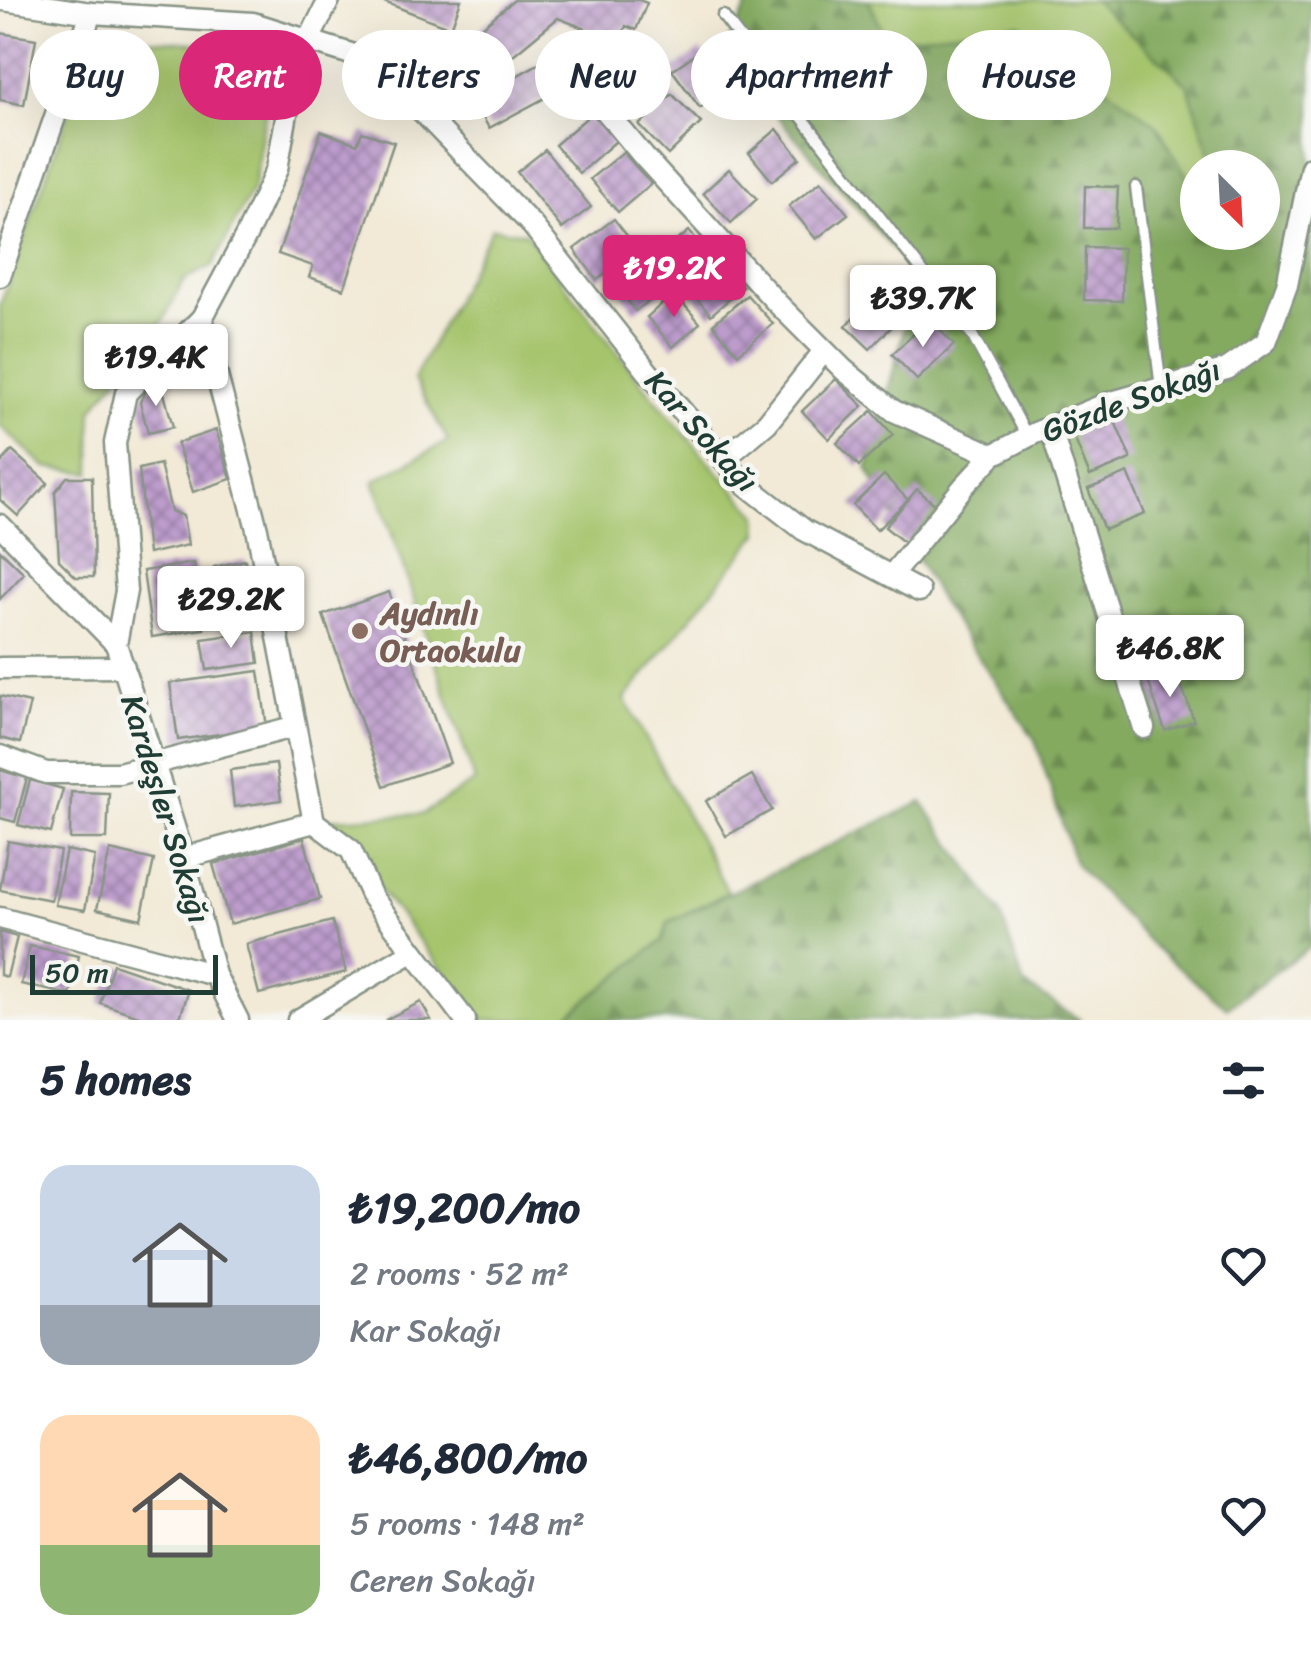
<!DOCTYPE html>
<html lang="en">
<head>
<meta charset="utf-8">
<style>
	body { margin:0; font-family:Sriracha,sans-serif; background:#f6f6f7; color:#1f2937; height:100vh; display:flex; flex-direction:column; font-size:38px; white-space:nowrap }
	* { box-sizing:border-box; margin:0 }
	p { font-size:32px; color:#747a83 }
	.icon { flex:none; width:55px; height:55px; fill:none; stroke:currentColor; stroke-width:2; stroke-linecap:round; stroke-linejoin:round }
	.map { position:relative; height:1020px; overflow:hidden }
	.drawer { display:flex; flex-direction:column; background:#fff; flex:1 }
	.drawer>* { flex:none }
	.banner { position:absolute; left:30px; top:30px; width:1252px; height:90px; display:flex; gap:20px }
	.needle { width:65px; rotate:156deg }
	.fabs { position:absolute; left:1180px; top:150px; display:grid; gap:20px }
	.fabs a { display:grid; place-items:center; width:100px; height:100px; border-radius:50%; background:#fff; box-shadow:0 10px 40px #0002; font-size:50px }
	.scale { position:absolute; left:30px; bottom:25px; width:188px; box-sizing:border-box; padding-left:10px; border:5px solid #1f3d34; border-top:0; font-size:28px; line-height:35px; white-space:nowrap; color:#1f3d34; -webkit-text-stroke:8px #f6f6f2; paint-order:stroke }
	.price { position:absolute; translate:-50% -85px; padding:0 22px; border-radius:10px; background:#fff; color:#222; font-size:32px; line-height:65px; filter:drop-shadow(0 2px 5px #0008) }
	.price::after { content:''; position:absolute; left:50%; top:60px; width:30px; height:22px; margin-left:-15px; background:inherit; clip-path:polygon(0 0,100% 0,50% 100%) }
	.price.selected { background:#db2777; color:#fff }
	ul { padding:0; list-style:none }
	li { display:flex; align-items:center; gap:30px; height:250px; padding:0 40px }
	li span { display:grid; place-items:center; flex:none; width:280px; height:200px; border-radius:30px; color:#555 }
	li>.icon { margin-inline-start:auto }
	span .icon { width:120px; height:120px; fill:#fffc; stroke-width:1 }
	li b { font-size:42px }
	h2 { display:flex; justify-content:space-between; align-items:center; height:120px; padding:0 40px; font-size:42px }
	.tag { padding:0 35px; border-radius:45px; background:#fff; box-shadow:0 10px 40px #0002; font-size:35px; line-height:90px }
	.tag.selected { background:#db2777; color:#fff }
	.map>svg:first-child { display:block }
	.green { fill:#a5c46c; stroke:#628050; stroke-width:2.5 }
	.forest { fill:url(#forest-firs); stroke:#52744a; stroke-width:2.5 }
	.building { fill:url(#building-cross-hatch) }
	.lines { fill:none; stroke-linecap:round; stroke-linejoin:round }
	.lane-casing { stroke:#889486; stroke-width:15 }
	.street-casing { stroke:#889486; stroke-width:25 }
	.lane { stroke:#fff; stroke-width:10 }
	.street { stroke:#fff; stroke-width:20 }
	.education-dot { fill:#8d6e63; stroke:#f6f6f2; stroke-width:4 }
	.labels { text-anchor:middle; stroke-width:9; stroke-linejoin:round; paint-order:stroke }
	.street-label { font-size:32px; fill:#1f3d34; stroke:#f6f6f2 }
	.education-label { font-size:32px; font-weight:bold; fill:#785e54; stroke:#f6f6f2; text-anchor:start }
</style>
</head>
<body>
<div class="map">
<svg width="1311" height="1020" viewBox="0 0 1311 1020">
	<defs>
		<pattern id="forest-firs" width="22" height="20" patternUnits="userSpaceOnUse" patternTransform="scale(2.5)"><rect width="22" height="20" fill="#84aa60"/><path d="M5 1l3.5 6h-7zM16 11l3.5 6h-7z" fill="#6b8c50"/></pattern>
		<pattern id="building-cross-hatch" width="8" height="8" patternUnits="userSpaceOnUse" patternTransform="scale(2.5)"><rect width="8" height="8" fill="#bd9ccc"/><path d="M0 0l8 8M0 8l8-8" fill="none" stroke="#9980a6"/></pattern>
	</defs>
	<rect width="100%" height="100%" fill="#f6f6f2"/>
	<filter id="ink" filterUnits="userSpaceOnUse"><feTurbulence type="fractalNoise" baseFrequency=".01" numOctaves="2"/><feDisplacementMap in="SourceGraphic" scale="20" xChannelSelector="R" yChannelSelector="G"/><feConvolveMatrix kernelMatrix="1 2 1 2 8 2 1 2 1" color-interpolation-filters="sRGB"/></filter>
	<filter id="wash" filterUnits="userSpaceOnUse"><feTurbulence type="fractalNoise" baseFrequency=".0048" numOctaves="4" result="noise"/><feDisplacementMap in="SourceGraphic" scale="40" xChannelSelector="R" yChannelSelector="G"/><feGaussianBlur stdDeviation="2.25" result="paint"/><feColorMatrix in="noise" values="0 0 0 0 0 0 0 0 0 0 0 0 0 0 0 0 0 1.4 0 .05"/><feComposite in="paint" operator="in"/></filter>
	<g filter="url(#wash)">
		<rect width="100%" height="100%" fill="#f2ead7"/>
		<g class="green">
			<path d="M 793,0 L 1180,0 L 1249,167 L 1198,168 L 1198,232 L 1210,269 Z"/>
			<path d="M 112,37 L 246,47 L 272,69 L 254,186 L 213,265 L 184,280 L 164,319 L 92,410 L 91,473 L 46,467 L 0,426 L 0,305 L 88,59 Z"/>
			<path d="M 492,228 L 526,233 C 599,331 674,427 758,515 L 759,533 L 625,699 L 728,892 L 668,922 L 663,940 L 562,1020 L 481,1020 L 377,886 L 353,843 L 329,819 L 423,814 L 475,781 L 374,481 L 448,441 L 414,379 Z"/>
		</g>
		<g class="forest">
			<path d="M 751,0 L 869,0 L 886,40 L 1020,24 L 1156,124 L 1197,193 L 1198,232 L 1262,232 L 1262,168 L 1215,167 L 1187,84 L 1093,0 L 1311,0 L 1311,946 L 1227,1008 L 1153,946 L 1075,864 L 1035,740 L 942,604 L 867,468 L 918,278 L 722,53 Z"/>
			<path d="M 922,802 L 1000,912 L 1024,984 L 1080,1020 L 562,1020 L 663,940 L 668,922 Z"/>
		</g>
		<g id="blocks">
			<g class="building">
				<path d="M 379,0 L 461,0 L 451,28 Z"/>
				<path d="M 514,0 L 639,0 L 647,3 L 636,30 L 626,26 L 619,42 L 558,18 L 501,65 L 475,33 Z"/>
				<path d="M 0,33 L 36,39 L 24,105 L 0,100 Z"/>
				<path d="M 701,50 L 728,88 L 700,108 L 672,70 Z"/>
				<path d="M 540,63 L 556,92 L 489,128 L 473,100 Z"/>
				<path d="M 672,94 L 701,123 L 668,155 L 639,125 Z"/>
				<path d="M 592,113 L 616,141 L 579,173 L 555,145 Z"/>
				<path d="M 777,129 L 800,158 L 772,181 L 749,153 Z"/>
				<path d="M 321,131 L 357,144 L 362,132 L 394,142 L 344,289 L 309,277 L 313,266 L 278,254 Z"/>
				<path d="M 545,150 L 591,207 L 562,229 L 517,172 Z"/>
				<path d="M 623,152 L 651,184 L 618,212 L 590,179 Z"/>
				<path d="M 729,169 L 757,199 L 731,223 L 703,193 Z"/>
				<path d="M 821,181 L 848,214 L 816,239 L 789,206 Z"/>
				<path d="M 1085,186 L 1118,187 L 1116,228 L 1084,228 Z"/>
				<path d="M 614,219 L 638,250 L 597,280 L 574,249 Z"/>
				<path d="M 689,231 L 714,261 L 683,286 L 658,256 Z"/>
				<path d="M 1085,247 L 1123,248 L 1122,301 L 1084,300 Z"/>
				<path d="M 643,259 L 665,290 L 635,311 L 613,280 Z"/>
				<path d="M 723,263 L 743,287 L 711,315 L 690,291 Z"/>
				<path d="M 674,293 L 700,323 L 673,347 L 647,317 Z"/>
				<path d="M 878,293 L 902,316 L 870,349 L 846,326 Z"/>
				<path d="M 747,295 L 773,324 L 738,354 L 713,324 Z"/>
				<path d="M 930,319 L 954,345 L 917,380 L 892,354 Z"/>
				<path d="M 836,379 L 863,406 L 829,439 L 802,411 Z"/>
				<path d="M 161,382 L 173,427 L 148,433 L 140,402 L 149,385 Z"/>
				<path d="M 872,411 L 893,435 L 859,466 L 837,443 Z"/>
				<path d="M 1113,417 L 1131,459 L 1090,476 L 1073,435 Z"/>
				<path d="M 216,430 L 231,479 L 193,492 L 177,443 Z"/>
				<path d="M 12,451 L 48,483 L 18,516 L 0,500 L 0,464 Z"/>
				<path d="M 160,464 L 171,511 L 183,516 L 188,545 L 148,554 L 139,469 Z"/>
				<path d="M 1128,473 L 1145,514 L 1104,530 L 1088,489 Z"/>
				<path d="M 884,475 L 908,500 L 877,530 L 853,505 Z"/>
				<path d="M 67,477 L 92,477 L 94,577 L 76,577 L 59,560 L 55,492 Z"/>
				<path d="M 917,489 L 938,507 L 906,544 L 885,527 Z"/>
				<path d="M 0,550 L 24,573 L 0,599 Z"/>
				<path d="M 245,560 L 257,617 L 227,624 L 214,567 Z"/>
				<path d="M 194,563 L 204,629 L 152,637 L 143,571 Z"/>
				<path d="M 389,592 L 450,763 L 384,786 L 323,615 Z"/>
				<path d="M 255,632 L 259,663 L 207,670 L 202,639 Z"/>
				<path d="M 1176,669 L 1194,721 L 1165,731 L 1147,678 Z"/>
				<path d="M 259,671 L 267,727 L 178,740 L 170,683 Z"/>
				<path d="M 0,696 L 30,703 L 20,743 L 0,738 Z"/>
				<path d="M 276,764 L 281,800 L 234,807 L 230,770 Z"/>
				<path d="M 0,770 L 27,778 L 15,822 L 0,818 Z"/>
				<path d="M 752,775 L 772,810 L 726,836 L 706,801 Z"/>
				<path d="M 30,780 L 63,789 L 51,833 L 18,825 Z"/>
				<path d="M 71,792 L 109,793 L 107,839 L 70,839 Z"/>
				<path d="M 304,838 L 320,899 L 230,924 L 213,864 Z"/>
				<path d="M 8,841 L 60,851 L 51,900 L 0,890 Z"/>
				<path d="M 66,850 L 95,856 L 85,910 L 55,905 Z"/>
				<path d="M 110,850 L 154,860 L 141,919 L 97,909 Z"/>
				<path d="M 332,921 L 346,972 L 259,994 L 246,944 Z"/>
				<path d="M 0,932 L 17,937 L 7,977 L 0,975 Z"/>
				<path d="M 30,946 L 79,956 L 70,995 L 21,984 Z"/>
				<path d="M 113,964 L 189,990 L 179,1020 L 151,1020 L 100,1003 Z"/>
				<path d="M 421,1002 L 431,1020 L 385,1020 Z"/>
			</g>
		</g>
	</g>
	<g filter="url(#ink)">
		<use href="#blocks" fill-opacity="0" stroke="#889486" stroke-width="2.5"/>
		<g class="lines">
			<defs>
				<g id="lane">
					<path d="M 723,16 L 972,335 L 1027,436"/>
					<path d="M 1136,187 L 1161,388"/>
				</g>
				<g id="street">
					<path d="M 3,0 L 91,13 L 253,23 L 373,61 L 532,225 L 648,372 L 745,484 L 804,530 L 919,591"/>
					<path d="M 595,98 L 644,157 L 777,303 L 844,370 L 894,411 L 993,455"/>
					<path d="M 0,276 L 91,13"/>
					<path d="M 202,318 L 126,393 L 115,443 L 126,591 L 116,644 L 184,858 L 215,975 L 238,1020"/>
					<path d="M 1050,427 L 1144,728"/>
					<path d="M 724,459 L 767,423 L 824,351"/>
					<path d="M 0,525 L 116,644"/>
					<path d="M 892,575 L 964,486 L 993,455 L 1035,433 L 1108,403 L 1227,369 L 1266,342 L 1287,285 L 1311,167"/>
					<path d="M 0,668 L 124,667"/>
					<path d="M 0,756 L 46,773 L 119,773 L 293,727"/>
					<path d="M 314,822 L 257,529 L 202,318 L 246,236 L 277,169 L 289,102 L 309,40 L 329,0"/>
					<path d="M 314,822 L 351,850 L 372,897 L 465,1020"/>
					<path d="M 184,858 L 314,822"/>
					<path d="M 0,918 L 215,975"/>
					<path d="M 298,1020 L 412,952"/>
				</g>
			</defs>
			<use href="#lane" class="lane-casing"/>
			<use href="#street" class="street-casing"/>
			<use href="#lane" class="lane"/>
			<use href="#street" class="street"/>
		</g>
	</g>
	<circle class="education-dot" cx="360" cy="631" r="10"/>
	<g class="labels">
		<g class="street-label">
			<text transform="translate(1131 400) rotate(-20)" y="11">Gözde Sokağı</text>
			<text transform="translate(702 431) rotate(48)" y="11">Kar Sokağı</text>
			<text transform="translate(166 809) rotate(73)" y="11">Kardeşler Sokağı</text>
		</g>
		<g class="education-label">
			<text x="380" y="624">Aydınlı<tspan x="380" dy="37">Ortaokulu</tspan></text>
		</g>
	</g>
</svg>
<div class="fabs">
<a><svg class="needle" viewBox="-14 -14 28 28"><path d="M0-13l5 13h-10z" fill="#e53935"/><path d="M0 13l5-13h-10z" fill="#747a83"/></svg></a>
</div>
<div class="scale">50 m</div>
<b class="price selected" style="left:674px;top:320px">₺19.2K</b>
<b class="price" style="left:923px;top:350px">₺39.7K</b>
<b class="price" style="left:156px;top:409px">₺19.4K</b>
<b class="price" style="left:231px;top:651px">₺29.2K</b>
<b class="price" style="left:1170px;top:700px">₺46.8K</b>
<div class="banner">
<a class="tag">Buy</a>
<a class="tag selected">Rent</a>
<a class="tag">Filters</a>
<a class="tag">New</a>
<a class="tag">Apartment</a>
<a class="tag">House</a>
</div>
</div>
<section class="drawer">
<h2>5 homes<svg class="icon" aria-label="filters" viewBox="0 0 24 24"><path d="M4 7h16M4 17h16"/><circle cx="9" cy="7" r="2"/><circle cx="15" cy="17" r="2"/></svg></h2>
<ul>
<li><span style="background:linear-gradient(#c9d6e8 70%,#9aa5b1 0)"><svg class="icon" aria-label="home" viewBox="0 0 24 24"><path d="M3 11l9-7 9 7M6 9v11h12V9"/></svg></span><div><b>₺19,200/mo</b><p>2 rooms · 52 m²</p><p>Kar Sokağı</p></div><svg class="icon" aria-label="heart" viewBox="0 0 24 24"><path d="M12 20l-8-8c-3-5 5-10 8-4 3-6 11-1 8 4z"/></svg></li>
<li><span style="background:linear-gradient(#ffd9b3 65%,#8fb573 0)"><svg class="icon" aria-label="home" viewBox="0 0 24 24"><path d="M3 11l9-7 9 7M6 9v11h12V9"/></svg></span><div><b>₺46,800/mo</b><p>5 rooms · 148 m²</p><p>Ceren Sokağı</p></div><svg class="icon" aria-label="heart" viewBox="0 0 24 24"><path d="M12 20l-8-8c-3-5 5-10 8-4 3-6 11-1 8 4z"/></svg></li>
</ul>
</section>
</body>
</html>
